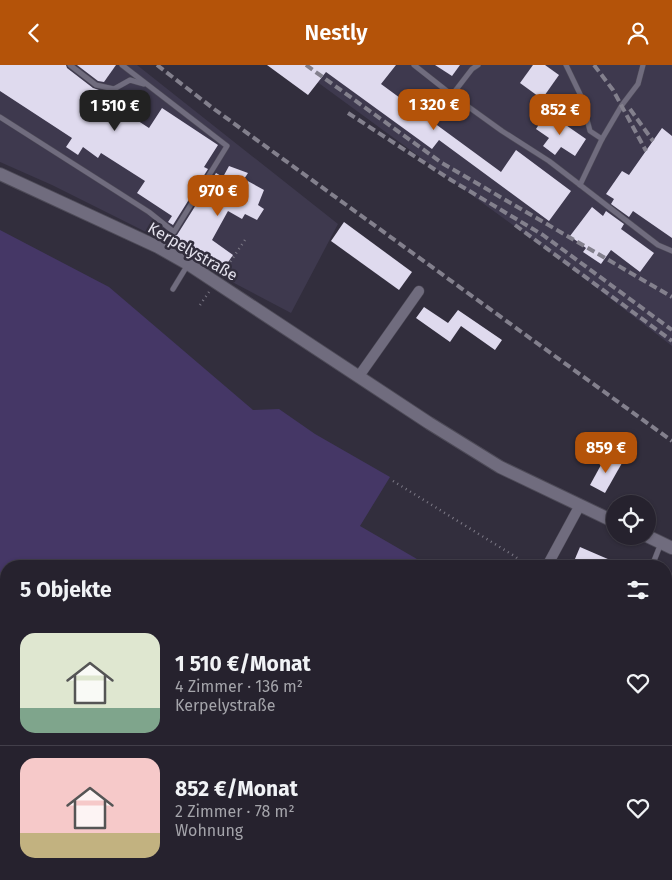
<!DOCTYPE html>
<html lang="de">
<head>
<meta charset="utf-8">
<style>
	body { margin:0; font-family:"Fira Sans",sans-serif; background:#322f3a; color:#f1f3f6; height:100vh; display:flex; flex-direction:column; font-size:19px; white-space:nowrap }
	* { box-sizing:border-box; margin:0 }
	p { font-size:16px; color:#a4a4aa }
	.icon { flex:none; width:28px; height:28px; fill:none; stroke:currentColor; stroke-width:2; stroke-linecap:round; stroke-linejoin:round }
	.map { position:relative; flex:1; overflow:hidden }
	.side { position:absolute; left:0px; top:495px; width:672px; height:320px; display:flex; flex-direction:column; background:#26222e; border-radius:20px 20px 0 0; box-shadow:0 1px 4px #0004,0 0 0 1px #423f4a }
	.side>* { flex:none }
	.tools { position:absolute; left:606px; top:430px; display:grid; gap:10px }
	.tools a { display:grid; place-items:center; width:50px; height:50px; border-radius:50%; background:#26222e; box-shadow:0 1px 4px #0004,0 0 0 1px #423f4a; font-size:25px }
	.price { position:absolute; translate:-50% -42px; padding:0 11px; border-radius:10px; background:#b45309; color:#fff; font-size:16px; line-height:32px; filter:drop-shadow(0 1px 2px #0008) }
	.price::after { content:''; position:absolute; left:50%; top:30px; width:15px; height:11px; margin-left:-8px; background:inherit; clip-path:polygon(0 0,100% 0,50% 100%) }
	.price.on { background:#222; color:#fff }
	ul { padding:0; list-style:none }
	li { display:flex; align-items:center; gap:15px; height:125px; padding:0 20px }
	li+li { border-top:1px solid #423f4a }
	li span { display:grid; place-items:center; flex:none; width:140px; height:100px; border-radius:15px; color:#555 }
	li>.icon { margin-inline-start:auto }
	span .icon { width:60px; height:60px; fill:#fffc; stroke-width:1 }
	li b { font-size:21px }
	h2 { display:flex; justify-content:space-between; align-items:center; height:60px; padding:0 20px; font-size:21px }
	header { display:flex; justify-content:space-between; align-items:center; height:65px; padding:0 20px; background:#b45309; color:#fff; font-size:22px; font-weight:600 }
	.map>svg:first-child { display:block }
	.built { fill:#3e394e }
	.green { fill:#453766 }
	.building { fill:#dfdaee }
	.lines { fill:none; stroke-linecap:round; stroke-linejoin:round }
	.lane-casing { stroke:#4e4b58; stroke-width:6 }
	.street-casing { stroke:#4e4b58; stroke-width:11 }
	.secondary-casing { stroke:#4e4b58; stroke-width:14 }
	.path { stroke:#7d7a87; stroke-width:2.5; stroke-dasharray:1 4; stroke-linecap:butt }
	.lane { stroke:#706c7e; stroke-width:5 }
	.street { stroke:#706c7e; stroke-width:10 }
	.secondary { stroke:#706c7e; stroke-width:12 }
	.rail { stroke:#83808d; stroke-width:4; stroke-dasharray:8 4; stroke-linecap:butt }
	.labels { text-anchor:middle; stroke-width:5; stroke-linejoin:round; paint-order:stroke }
	.street-label { font-size:16px; fill:#e3e1ec; stroke:#322e3d }
</style>
</head>
<body>
<header><svg class="icon" aria-label="back" viewBox="0 0 24 24"><path d="M15 5l-7 7 7 7"/></svg>Nestly<svg class="icon" aria-label="person" viewBox="0 0 24 24"><circle cx="12" cy="8" r="4"/><path d="M4 21q1-7 8-7t8 7"/></svg></header>
<div class="map">
<svg width="672" height="815" viewBox="0 0 672 815">
	<rect width="100%" height="100%" fill="#322e3d"/>
	<g class="built">
		<path d="M 0,0 L 137,0 L 338,159 L 291,248 L 219,210 L 180,184 L 52,120 L 0,97 Z"/>
		<path d="M 294,0 L 672,0 L 672,281 L 555,191 Z"/>
		<rect x="434" y="809" width="133" height="6"/>
	</g>
	<path class="green" d="M 0,165 L 109,222 L 253,345 L 279,344 L 315,369 L 390,412 L 360,461 L 429,501 L 6,501 L 6,809 L 322,809 L 322,815 L 0,815 Z"/>
	<g class="building">
		<path d="M 0,0 L 66,0 L 67,3 L 93,23 L 99,25 L 96,29 L 113,40 L 121,28 L 134,37 L 126,48 L 149,63 L 162,43 L 218,80 L 204,102 L 208,104 L 173,160 L 168,157 L 172,151 L 137,128 L 145,116 L 101,88 L 98,93 L 83,82 L 78,90 L 66,82 L 72,73 L 0,26 Z"/>
		<path d="M 77,0 L 116,0 L 104,17 L 98,16 Z"/>
		<path d="M 267,0 L 396,0 L 381,19 L 501,107 L 516,85 L 571,126 L 549,156 L 439,75 L 432,84 L 326,7 L 308,30 Z"/>
		<path d="M 435,0 L 460,0 L 452,11 Z"/>
		<path d="M 533,0 L 545,0 L 559,10 L 542,34 L 520,18 Z"/>
		<path d="M 547,47 L 586,74 L 575,91 L 561,82 L 555,90 L 543,81 L 549,73 L 536,64 Z"/>
		<path d="M 662,63 L 672,71 L 672,173 L 633,146 L 629,152 L 611,139 L 614,134 L 606,129 L 622,106 L 629,110 Z"/>
		<path d="M 229,101 L 248,108 L 244,114 L 264,125 L 258,140 L 264,144 L 257,155 L 245,149 L 242,154 L 228,146 L 212,175 L 233,190 L 219,210 L 188,188 L 189,186 L 161,165 L 163,164 L 173,171 L 177,170 L 216,108 L 223,112 Z"/>
		<path d="M 592,142 L 603,151 L 606,146 L 624,159 L 621,164 L 654,188 L 640,207 L 611,185 L 601,199 L 583,187 L 586,183 L 570,171 Z"/>
		<path d="M 344,157 L 412,207 L 399,225 L 331,176 Z"/>
		<path d="M 424,242 L 448,258 L 458,245 L 502,275 L 495,285 L 461,261 L 450,277 L 416,253 Z"/>
		<path d="M 607,389 L 622,398 L 605,428 L 590,420 Z"/>
		<path d="M 580,482 L 624,501 L 572,501 Z"/>
	</g>
	<g class="lines">
		<defs>
			<g id="lane">
				<path d="M 70,0 L 96,20 L 114,24 L 130,15 L 144,19"/>
				<path d="M 414,0 L 452,30"/>
				<path d="M 478,0 L 472,4 L 452,30 L 502,66 L 549,96 L 658,180 L 672,186"/>
				<path d="M 566,0 L 581,31 L 590,66 L 602,74 L 622,40 L 638,19 L 643,0"/>
				<path d="M 0,52 L 149,147 L 174,167 L 227,81 L 122,0"/>
				<path d="M 580,120 L 602,74"/>
				<path d="M 173,224 L 187,201"/>
				<path d="M 652,501 L 661,478"/>
			</g>
			<g id="street">
				<path d="M 359,311 L 419,226"/>
				<path d="M 547,501 L 580,440"/>
				<path d="M 666,740 L 672,736"/>
				<path d="M 428,815 L 429,809"/>
				<path d="M 575,815 L 577,809"/>
			</g>
			<g id="secondary">
				<path d="M 0,109 L 158,182 L 188,199 L 429,358 L 500,402 L 615,457"/>
				<path d="M 647,471 L 672,483"/>
			</g>
		</defs>
		<use href="#lane" class="lane-casing"/>
		<use href="#street" class="street-casing"/>
		<use href="#secondary" class="secondary-casing"/>
		<g class="path">
			<path d="M 222,209 L 245,175"/>
			<path d="M 200,240 L 209,227"/>
			<path d="M 393,416 L 516,492 L 525,501"/>
			<path d="M 623,471 L 637,478"/>
		</g>
		<use href="#lane" class="lane"/>
		<use href="#street" class="street"/>
		<use href="#secondary" class="secondary"/>
		<g class="rail">
			<path d="M 157,0 L 214,44 L 672,376"/>
			<path d="M 306,0 L 442,98 L 672,232"/>
			<path d="M 594,0 L 613,25 L 646,86"/>
			<path d="M 630,44 L 653,76"/>
			<path d="M 348,48 L 451,115 L 543,170 L 672,265"/>
			<path d="M 515,160 L 672,276"/>
		</g>
	</g>
	<g class="labels">
		<g class="street-label">
			<text transform="translate(193 186) rotate(30)" y="6">Kerpelystraße</text>
		</g>
	</g>
</svg>
<div class="tools">
<a><svg class="icon" aria-label="locate" viewBox="0 0 24 24"><circle cx="12" cy="12" r="6"/><path d="M12 2v4M12 18v4M2 12h4M18 12h4"/></svg></a>
</div>
<b class="price" style="left:434px;top:66px">1 320 €</b>
<b class="price on" style="left:115px;top:67px">1 510 €</b>
<b class="price" style="left:560px;top:71px">852 €</b>
<b class="price" style="left:218px;top:152px">970 €</b>
<b class="price" style="left:606px;top:409px">859 €</b>
<section class="side">
<h2>5 Objekte<svg class="icon" aria-label="filters" viewBox="0 0 24 24"><path d="M4 7h16M4 17h16"/><circle cx="9" cy="7" r="2"/><circle cx="15" cy="17" r="2"/></svg></h2>
<ul>
<li><span style="background:linear-gradient(#dfe7d0 75%,#7fa58c 0)"><svg class="icon" aria-label="home" viewBox="0 0 24 24"><path d="M3 11l9-7 9 7M6 9v11h12V9"/></svg></span><div><b>1 510 €/Monat</b><p>4 Zimmer · 136 m²</p><p>Kerpelystraße</p></div><svg class="icon" aria-label="heart" viewBox="0 0 24 24"><path d="M12 20l-8-8c-3-5 5-10 8-4 3-6 11-1 8 4z"/></svg></li>
<li><span style="background:linear-gradient(#f6c9c9 75%,#c2b280 0)"><svg class="icon" aria-label="home" viewBox="0 0 24 24"><path d="M3 11l9-7 9 7M6 9v11h12V9"/></svg></span><div><b>852 €/Monat</b><p>2 Zimmer · 78 m²</p><p>Wohnung</p></div><svg class="icon" aria-label="heart" viewBox="0 0 24 24"><path d="M12 20l-8-8c-3-5 5-10 8-4 3-6 11-1 8 4z"/></svg></li>
</ul>
</section>
</div>
</body>
</html>
